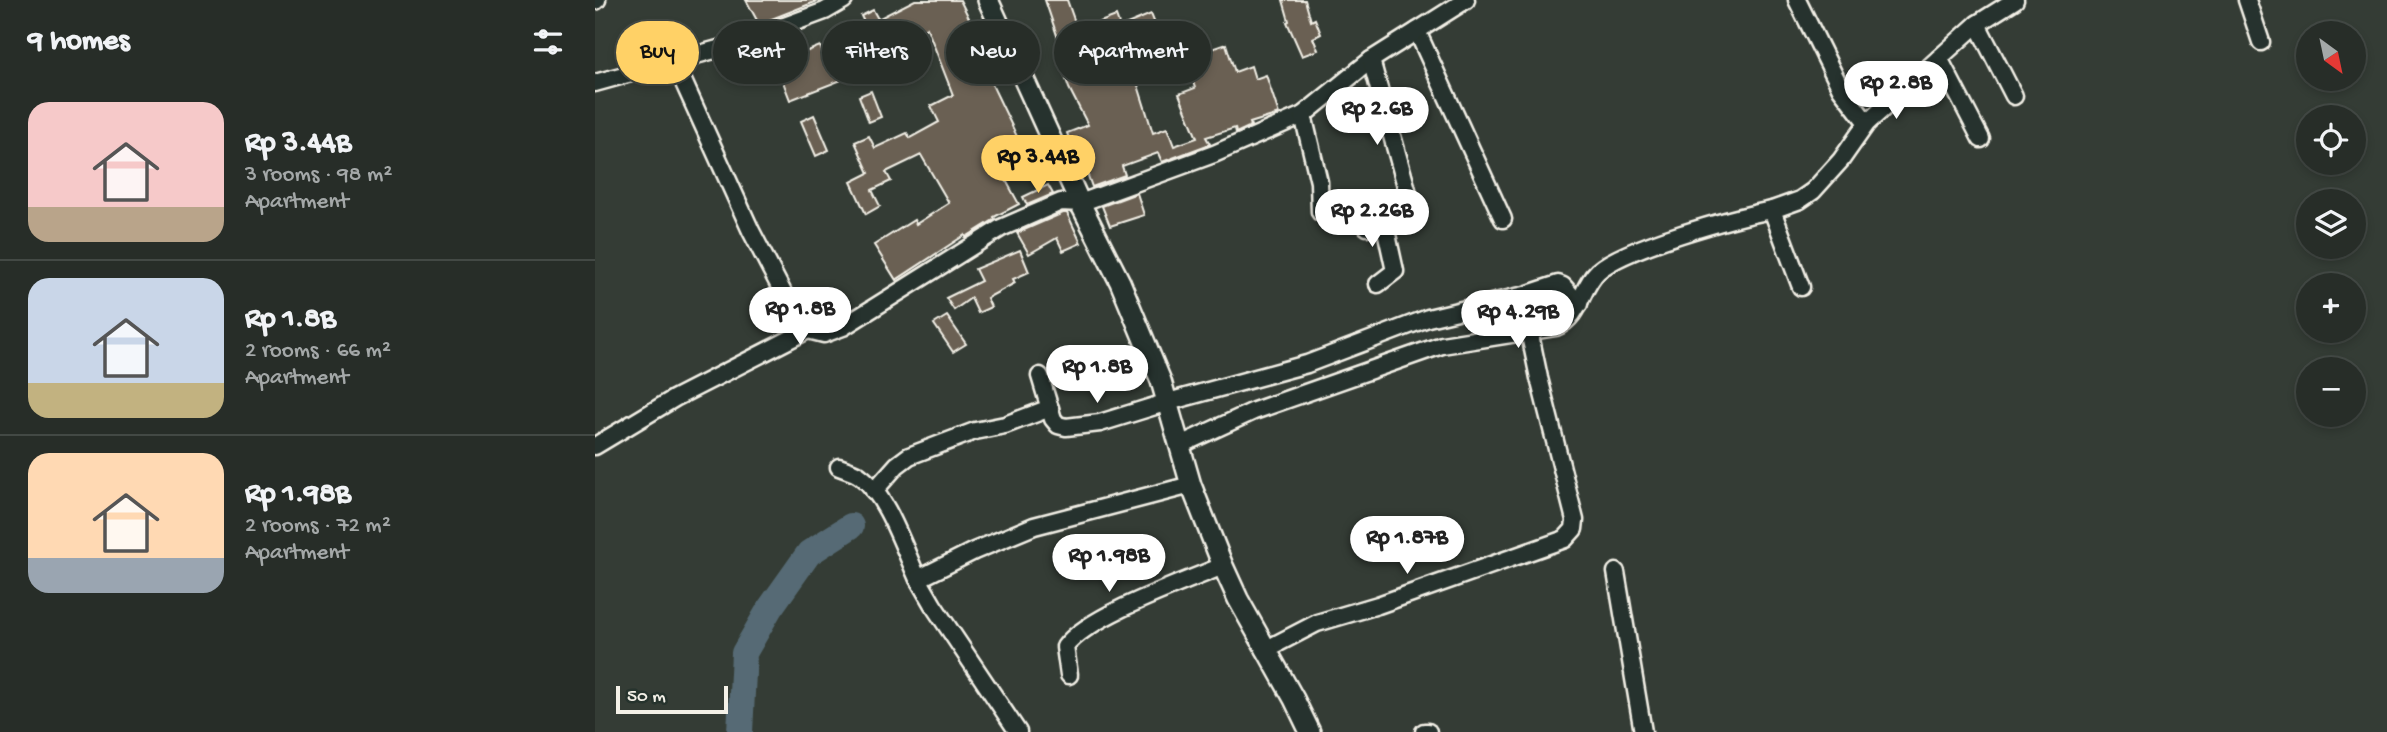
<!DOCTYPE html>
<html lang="en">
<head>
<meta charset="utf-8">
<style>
	body { margin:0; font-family:"Gochi Hand",sans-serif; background:#333934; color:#f1f3f6; height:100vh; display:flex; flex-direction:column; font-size:26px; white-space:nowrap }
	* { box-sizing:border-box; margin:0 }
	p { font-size:23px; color:#a4a8a8 }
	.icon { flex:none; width:38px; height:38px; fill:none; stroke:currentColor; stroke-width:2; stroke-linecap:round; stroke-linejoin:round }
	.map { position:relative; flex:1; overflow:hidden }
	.panel { display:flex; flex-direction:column; background:#272d28; width:595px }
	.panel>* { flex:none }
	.banner { position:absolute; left:21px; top:21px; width:665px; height:63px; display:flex; gap:14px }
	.needle { width:46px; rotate:147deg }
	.controls { position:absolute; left:1701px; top:21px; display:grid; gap:14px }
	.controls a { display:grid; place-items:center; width:70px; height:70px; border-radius:50%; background:#272d28; box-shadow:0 4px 10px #0003,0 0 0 2px #434945; font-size:35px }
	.scale { position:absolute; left:21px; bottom:18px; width:112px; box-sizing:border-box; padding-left:7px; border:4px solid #f4f1e8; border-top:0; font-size:19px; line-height:24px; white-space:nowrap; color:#f4f1e8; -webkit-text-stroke:5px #26332d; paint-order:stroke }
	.price { position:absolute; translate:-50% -60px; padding:0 16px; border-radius:24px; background:#fff; color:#222; font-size:23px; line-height:46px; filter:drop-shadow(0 2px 4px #0008) }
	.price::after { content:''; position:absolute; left:50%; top:42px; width:21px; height:16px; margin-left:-10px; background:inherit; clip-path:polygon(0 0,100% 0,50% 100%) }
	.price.current { background:#ffd166; color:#111 }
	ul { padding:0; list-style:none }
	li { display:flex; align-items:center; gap:21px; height:175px; padding:0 28px }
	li+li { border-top:2px solid #434945 }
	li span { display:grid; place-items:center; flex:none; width:196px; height:140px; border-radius:21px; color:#555 }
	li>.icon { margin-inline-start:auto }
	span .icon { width:84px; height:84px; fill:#fffc; stroke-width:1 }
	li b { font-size:30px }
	h2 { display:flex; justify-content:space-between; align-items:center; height:84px; padding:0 28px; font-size:30px }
	.tag { padding:0 24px; border-radius:32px; background:#272d28; box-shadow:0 4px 10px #0003,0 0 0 2px #434945; font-size:24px; line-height:63px }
	.tag.current { background:#ffd166; color:#111 }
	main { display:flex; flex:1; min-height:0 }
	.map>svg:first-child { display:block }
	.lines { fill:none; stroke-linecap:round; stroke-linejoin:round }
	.river { stroke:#566b74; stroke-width:26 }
	.building { fill:#6a6153; stroke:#f4f1e8; stroke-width:2 }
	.minor-casing { stroke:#f4f1e8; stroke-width:21 }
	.tertiary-casing { stroke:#f4f1e8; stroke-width:24 }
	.minor { stroke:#26332d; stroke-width:16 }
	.tertiary { stroke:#26332d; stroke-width:19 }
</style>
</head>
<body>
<main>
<section class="panel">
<h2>9 homes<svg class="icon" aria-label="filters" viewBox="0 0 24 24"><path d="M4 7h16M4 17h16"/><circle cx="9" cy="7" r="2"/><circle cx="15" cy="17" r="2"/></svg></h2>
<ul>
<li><span style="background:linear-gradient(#f6c9c9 75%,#b9a48a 0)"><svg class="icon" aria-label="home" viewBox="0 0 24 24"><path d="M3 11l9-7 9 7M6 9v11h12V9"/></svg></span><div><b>Rp 3.44B</b><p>3 rooms · 98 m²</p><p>Apartment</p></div></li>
<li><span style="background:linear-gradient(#c9d6e8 75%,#c2b280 0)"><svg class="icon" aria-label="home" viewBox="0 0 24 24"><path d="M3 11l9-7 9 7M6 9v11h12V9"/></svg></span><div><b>Rp 1.8B</b><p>2 rooms · 66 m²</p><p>Apartment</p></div></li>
<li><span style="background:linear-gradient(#ffd9b3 75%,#9aa5b1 0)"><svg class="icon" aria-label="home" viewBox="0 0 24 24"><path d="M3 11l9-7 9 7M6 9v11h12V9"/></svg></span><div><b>Rp 1.98B</b><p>2 rooms · 72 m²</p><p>Apartment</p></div></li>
</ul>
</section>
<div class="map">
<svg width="1792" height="732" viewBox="0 0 1792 732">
	<rect width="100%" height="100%" fill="#343c35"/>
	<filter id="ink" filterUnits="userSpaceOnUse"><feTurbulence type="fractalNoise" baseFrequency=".0143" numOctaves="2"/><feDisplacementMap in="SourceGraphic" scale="14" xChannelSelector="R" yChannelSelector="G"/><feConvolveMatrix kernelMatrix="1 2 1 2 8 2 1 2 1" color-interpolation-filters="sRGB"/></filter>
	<g filter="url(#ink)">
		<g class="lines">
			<path class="river" d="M 145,732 L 149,653 L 175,608 L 214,553 L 256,526"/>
		</g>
		<g class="building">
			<path d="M 151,0 L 225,0 L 164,24 Z"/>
			<path d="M 320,0 L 365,0 L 387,44 L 391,58 L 388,60 L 391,67 L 389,68 L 429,151 L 402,164 L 424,204 L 399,217 L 400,219 L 371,237 L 370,235 L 301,280 L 279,245 L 319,220 L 321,224 L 354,203 L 326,155 L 291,172 L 296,181 L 277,190 L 285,206 L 271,214 L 256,182 L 274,173 L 260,142 L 274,136 L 280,148 L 312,133 L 315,138 L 344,122 L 336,106 L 358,95 L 332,28 L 300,44 L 298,39 L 276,51 L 278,55 L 257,64 L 262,74 L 195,100 L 179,58 L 195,51 L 198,57 L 225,46 L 229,58 L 262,45 L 257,33 L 272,28 L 266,16 L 278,10 L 283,19 Z"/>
			<path d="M 450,0 L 472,0 L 482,28 L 488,26 L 489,28 L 521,16 L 525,27 L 556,14 L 572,54 L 577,52 L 583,65 L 542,82 L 558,133 L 572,128 L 579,146 L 602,138 L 584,94 L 600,88 L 590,58 L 631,44 L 640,72 L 656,66 L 660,79 L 671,75 L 684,114 L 655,123 L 656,126 L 641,133 L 640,128 L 611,137 L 615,144 L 567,162 L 563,153 L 527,166 L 530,175 L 497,187 L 487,159 L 482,161 L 472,133 L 493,125 L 474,88 L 467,67 L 472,65 Z"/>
			<path d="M 688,0 L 710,0 L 716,21 L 720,19 L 726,34 L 718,38 L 723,50 L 707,56 L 692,22 L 694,21 Z"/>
			<path d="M 276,91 L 286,117 L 274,122 L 264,96 Z"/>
			<path d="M 219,115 L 234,150 L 221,156 L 206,121 Z"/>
			<path d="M 453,185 L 458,194 L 432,205 L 428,197 Z"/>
			<path d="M 542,193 L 549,215 L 515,226 L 507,206 Z"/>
			<path d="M 468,213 L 472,213 L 486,243 L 468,251 L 462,238 L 434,254 L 422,233 Z"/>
			<path d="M 425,250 L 434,272 L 418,279 L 420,283 L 392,298 L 396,307 L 383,313 L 376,298 L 359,310 L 351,298 L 386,281 L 380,269 Z"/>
			<path d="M 352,316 L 371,344 L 358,352 L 339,324 Z"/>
		</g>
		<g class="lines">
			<defs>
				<g id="minor">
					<path d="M 1202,0 L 1246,89 L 1272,123"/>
					<path d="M 1652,0 L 1666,42"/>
					<path d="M 0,1 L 2,0"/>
					<path d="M 1382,24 L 1419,96"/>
					<path d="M 822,31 L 908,219"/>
					<path d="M 1344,58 L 1386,139"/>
					<path d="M 79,61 L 156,231 L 197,310 L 213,330 L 229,334 L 248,327 L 406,228 L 466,202 L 485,203 L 619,154 L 708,115 L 776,60 L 871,0"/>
					<path d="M 0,83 L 141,44 L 230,11 L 249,0"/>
					<path d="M 708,115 L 724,182 L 725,212"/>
					<path d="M 1177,210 L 1205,200 L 1218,191 L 1246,160 L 1272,123 L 1382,24 L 1420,0"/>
					<path d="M 772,227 L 812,212 L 816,204 L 776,60"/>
					<path d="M 783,284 L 800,271 L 789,221"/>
					<path d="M 445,376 L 458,419 L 463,425 L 471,427 L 505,423 L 573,402 L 712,364 L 833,318 L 930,295 L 963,284 L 968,286 L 984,304"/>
					<path d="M 585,445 L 659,411 L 847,345 L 961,327 C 986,316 985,288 1003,271 C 1030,247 1140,217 1177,210 L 1206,287"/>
					<path d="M 0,446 L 80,398 L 213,330"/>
					<path d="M 244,467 C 251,470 260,472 265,476 C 292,495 309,549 323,579"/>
					<path d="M 279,491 L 302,465 L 314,456 L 380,431 L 410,425 L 455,408"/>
					<path d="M 1021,572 L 1048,732"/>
					<path d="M 670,650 L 722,623 L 783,605 L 970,539 L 979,529 L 980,520 L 944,378 L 934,330"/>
					<path d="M 474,675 L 470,647 C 492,616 589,582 628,566"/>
					<path d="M 423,732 L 338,605 L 323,579 L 379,551 L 439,526 L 596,485"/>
					<path d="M 829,732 L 833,732"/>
				</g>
				<path id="tertiary" d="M 393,0 L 485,203 L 525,282 L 566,381 L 596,485 L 628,566 L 643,599 L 699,699 L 715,732"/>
			</defs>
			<use href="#minor" class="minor-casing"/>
			<use href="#tertiary" class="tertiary-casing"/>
			<use href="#minor" class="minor"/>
			<use href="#tertiary" class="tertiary"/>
		</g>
	</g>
</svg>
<div class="controls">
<a><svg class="needle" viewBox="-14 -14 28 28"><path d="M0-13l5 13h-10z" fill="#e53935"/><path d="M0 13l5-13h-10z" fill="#a4a8a8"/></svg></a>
<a><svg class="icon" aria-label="locate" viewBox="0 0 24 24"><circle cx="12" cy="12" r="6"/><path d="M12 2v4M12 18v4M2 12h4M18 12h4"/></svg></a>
<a><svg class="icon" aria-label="layers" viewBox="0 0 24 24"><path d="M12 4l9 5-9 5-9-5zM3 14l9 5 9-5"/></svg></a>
<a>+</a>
<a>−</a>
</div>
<div class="scale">50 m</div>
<b class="price" style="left:1301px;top:121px">Rp 2.8B</b>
<b class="price" style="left:782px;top:147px">Rp 2.6B</b>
<b class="price current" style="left:443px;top:195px">Rp 3.44B</b>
<b class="price" style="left:777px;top:249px">Rp 2.26B</b>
<b class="price" style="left:205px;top:347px">Rp 1.8B</b>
<b class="price" style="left:923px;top:350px">Rp 4.29B</b>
<b class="price" style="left:502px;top:405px">Rp 1.8B</b>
<b class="price" style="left:812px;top:576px">Rp 1.87B</b>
<b class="price" style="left:514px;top:594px">Rp 1.98B</b>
<div class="banner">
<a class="tag current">Buy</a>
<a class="tag">Rent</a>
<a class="tag">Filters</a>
<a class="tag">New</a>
<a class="tag">Apartment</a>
</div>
</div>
</main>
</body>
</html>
